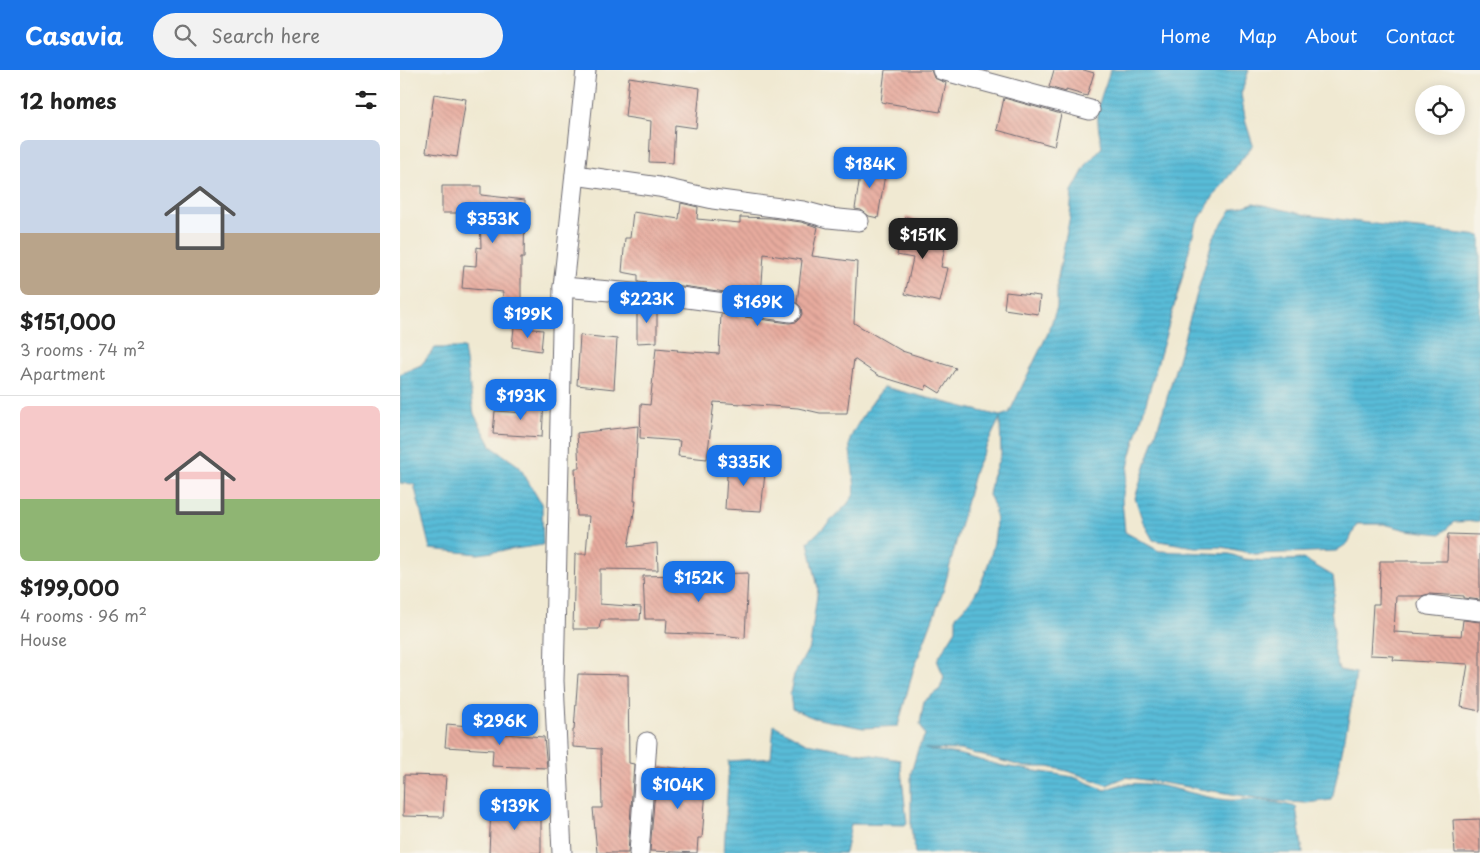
<!DOCTYPE html>
<html lang="en">
<head>
<meta charset="utf-8">
<style>
	body { margin:0; font-family:"Playpen Sans",sans-serif; background:#f2f2f2; color:#222; height:100vh; display:flex; flex-direction:column; font-size:19px; white-space:nowrap }
	* { box-sizing:border-box; margin:0 }
	p { font-size:16px; color:#767676 }
	.icon { flex:none; width:28px; height:28px; fill:none; stroke:currentColor; stroke-width:2; stroke-linecap:round; stroke-linejoin:round }
	.map { position:relative; flex:1; overflow:hidden }
	.drawer { display:flex; flex-direction:column; background:#fff; width:400px }
	.drawer>* { flex:none }
	.buttons { position:absolute; left:1015px; top:15px; display:grid; gap:10px }
	.buttons a { display:grid; place-items:center; width:50px; height:50px; border-radius:50%; background:#fff; box-shadow:0 2px 12px #0003; font-size:25px }
	.price { position:absolute; translate:-50% -42px; padding:0 11px; border-radius:10px; background:#1a73e8; color:#fff; font-size:16px; line-height:32px; filter:drop-shadow(0 1px 2px #0008) }
	.price::after { content:''; position:absolute; left:50%; top:30px; width:15px; height:11px; margin-left:-8px; background:inherit; clip-path:polygon(0 0,100% 0,50% 100%) }
	.price.current { background:#222; color:#fff }
	ul { padding:0; list-style:none }
	li { display:grid; align-content:center; gap:10px; height:265px; padding:0 20px }
	li+li { border-top:1px solid #e0e0e0 }
	li span { display:grid; place-items:center; height:155px; border-radius:8px; color:#555 }
	li>.icon { margin-inline-start:auto }
	span .icon { width:90px; height:90px; fill:#fffc; stroke-width:1 }
	li b { font-size:21px }
	h2 { display:flex; justify-content:space-between; align-items:center; height:60px; padding:0 20px; font-size:21px }
	header { display:flex; align-items:center; gap:30px; box-sizing:border-box; height:70px; padding:0 25px; background:#1a73e8; color:#fff }
	header strong { font-size:24px }
	nav { display:flex; gap:28px; margin-inline-start:auto; font-size:18px }
	.search { width:350px; height:45px; background:#f2f2f2; display:flex; align-items:center; gap:12px; box-sizing:border-box; padding:0 18px; border-radius:28px; color:#767676; font-size:19px }
	main { display:flex; flex:1; min-height:0 }
	.map>svg:first-child { display:block }
	.water { fill:url(#water-rules); stroke:#3e6e89 }
	.building { fill:url(#building-back-hatch) }
	.lines { fill:none; stroke-linecap:round; stroke-linejoin:round }
	.street-casing { stroke:#6a6870; stroke-width:21 }
	.street { stroke:#fff; stroke-width:19 }
</style>
</head>
<body>
<header>
<strong>Casavia</strong>
<div class="search"><svg class="icon" aria-label="search" viewBox="0 0 24 24"><circle cx="10" cy="10" r="6"/><path d="M15 15l6 6"/></svg>Search here</div>
<nav><a>Home</a><a>Map</a><a>About</a><a>Contact</a></nav>
</header>
<main>
<section class="drawer">
<h2>12 homes<svg class="icon" aria-label="filters" viewBox="0 0 24 24"><path d="M4 7h16M4 17h16"/><circle cx="9" cy="7" r="2"/><circle cx="15" cy="17" r="2"/></svg></h2>
<ul>
<li><span style="background:linear-gradient(#c9d6e8 60%,#b9a48a 0)"><svg class="icon" aria-label="home" viewBox="0 0 24 24"><path d="M3 11l9-7 9 7M6 9v11h12V9"/></svg></span><div><b>$151,000</b><p>3 rooms · 74 m²</p><p>Apartment</p></div></li>
<li><span style="background:linear-gradient(#f6c9c9 60%,#8fb573 0)"><svg class="icon" aria-label="home" viewBox="0 0 24 24"><path d="M3 11l9-7 9 7M6 9v11h12V9"/></svg></span><div><b>$199,000</b><p>4 rooms · 96 m²</p><p>House</p></div></li>
</ul>
</section>
<div class="map">
<svg width="1080" height="783" viewBox="0 0 1080 783">
	<defs>
		<pattern id="water-rules" width="6" height="5" patternUnits="userSpaceOnUse" patternTransform="scale(1.25)"><rect width="6" height="5" fill="#59bbd7"/><path d="M0 2.5h6" fill="none" stroke="#4da0b9"/></pattern>
		<pattern id="building-back-hatch" width="6" height="6" patternUnits="userSpaceOnUse" patternTransform="scale(1.25)"><rect width="6" height="6" fill="#e7ab9e"/><path d="M-1 5l2 2M0 0l6 6M5-1l2 2" fill="none" stroke="#c69389"/></pattern>
	</defs>
	<rect width="100%" height="100%" fill="#f7f3e8"/>
	<filter id="ink" filterUnits="userSpaceOnUse"><feTurbulence type="fractalNoise" baseFrequency=".02" numOctaves="2"/><feDisplacementMap in="SourceGraphic" scale="10" xChannelSelector="R" yChannelSelector="G"/><feConvolveMatrix kernelMatrix="1 2 1 2 8 2 1 2 1" color-interpolation-filters="sRGB"/></filter>
	<filter id="wash" filterUnits="userSpaceOnUse"><feTurbulence type="fractalNoise" baseFrequency=".0096" numOctaves="4" result="noise"/><feDisplacementMap in="SourceGraphic" scale="20" xChannelSelector="R" yChannelSelector="G"/><feGaussianBlur stdDeviation="1.12" result="paint"/><feColorMatrix in="noise" values="0 0 0 0 0 0 0 0 0 0 0 0 0 0 0 0 0 1.4 0 .05"/><feComposite in="paint" operator="in"/></filter>
	<g filter="url(#wash)">
		<rect width="100%" height="100%" fill="#f0e9d2"/>
		<g class="water">
			<path d="M 710,0 L 849,0 L 841,24 L 846,53 L 853,75 L 815,124 L 795,156 L 780,216 L 730,388 L 722,430 L 725,462 L 759,481 L 830,484 L 844,489 L 864,491 L 904,489 L 933,506 L 935,520 L 931,539 L 934,561 L 933,579 L 939,600 L 956,603 L 952,632 L 932,730 L 906,733 L 875,731 L 726,707 L 707,715 L 668,701 L 648,697 L 625,697 L 561,680 L 525,679 L 557,684 L 603,696 L 674,707 L 705,720 C 744,702 787,726 827,730 C 837,731 848,728 858,730 C 871,731 884,734 896,737 L 903,783 L 515,783 L 511,758 L 511,703 L 518,679 L 525,665 L 520,654 L 524,631 L 540,619 L 544,607 L 537,590 L 556,560 L 556,546 C 561,541 567,535 572,529 C 588,504 606,451 589,425 L 592,408 L 601,384 L 600,348 L 575,400 L 543,522 L 513,601 L 498,656 L 463,658 L 414,648 L 392,639 L 390,623 L 394,605 L 410,576 L 418,518 L 408,472 C 419,461 449,436 454,424 C 457,414 448,382 450,370 C 452,360 476,326 484,317 L 600,346 L 609,343 L 648,263 L 657,237 L 657,212 L 670,146 L 672,121 L 687,94 L 702,77 C 699,64 696,47 699,34 C 702,22 707,12 710,0 Z"/>
			<path d="M 854,133 L 907,145 L 982,155 L 1080,166 L 1080,451 L 1054,452 L 1041,464 L 1007,460 L 984,454 L 957,454 L 948,473 L 936,481 L 855,484 L 822,477 L 795,477 L 753,470 L 743,452 L 735,428 L 764,338 L 813,168 L 831,140 Z"/>
			<path d="M 35,278 L 64,278 L 74,344 L 92,377 L 119,396 L 142,435 L 143,475 L 78,484 L 30,479 L 14,414 L 0,413 L 0,304 L 21,295 Z"/>
			<path d="M 374,655 L 406,673 L 500,690 L 507,753 L 505,755 L 451,754 L 445,783 L 324,783 L 329,691 L 371,688 Z"/>
		</g>
		<g id="blocks">
			<g class="building">
				<path d="M 485,0 L 531,0 L 534,8 L 546,13 L 540,42 L 481,32 Z"/>
				<path d="M 654,0 L 684,0 L 694,3 L 687,26 L 666,20 L 666,22 L 649,17 Z"/>
				<path d="M 229,7 L 300,18 L 296,58 L 275,55 L 273,93 L 249,92 L 251,51 L 225,47 Z"/>
				<path d="M 34,24 L 66,29 L 57,87 L 26,82 Z"/>
				<path d="M 604,28 L 661,44 L 654,76 L 597,60 Z"/>
				<path d="M 462,92 L 486,98 L 478,148 L 469,146 L 461,140 L 455,139 Z"/>
				<path d="M 42,116 L 81,116 L 81,125 L 125,130 L 124,188 L 121,188 L 121,250 L 101,249 L 103,222 L 62,218 L 64,195 L 76,196 L 77,177 L 81,178 L 80,143 L 42,143 Z"/>
				<path d="M 281,133 L 298,137 L 297,149 L 340,153 L 340,147 L 371,148 L 401,152 L 418,157 L 412,186 L 457,192 L 454,253 L 502,281 L 556,298 L 540,323 L 527,315 L 525,320 L 479,306 L 454,289 L 447,343 L 420,343 L 398,338 L 314,332 L 307,389 L 278,386 L 280,371 L 240,368 L 241,334 L 250,335 L 256,278 L 278,280 L 277,281 L 319,284 L 321,244 L 389,253 L 396,252 L 400,248 L 402,244 L 401,237 L 397,233 L 402,190 L 364,184 L 361,227 L 282,216 L 238,212 L 238,205 L 222,202 L 225,168 L 230,168 L 233,142 L 279,149 Z"/>
				<path d="M 506,147 L 534,153 L 530,169 L 546,172 L 541,197 L 548,198 L 540,232 L 505,224 L 513,188 L 497,185 Z"/>
				<path d="M 606,222 L 640,226 L 638,244 L 604,239 Z"/>
				<path d="M 237,235 L 257,236 L 257,272 L 237,273 Z"/>
				<path d="M 114,257 L 143,260 L 141,281 L 112,277 Z"/>
				<path d="M 180,265 L 217,269 L 214,319 L 177,315 Z"/>
				<path d="M 128,329 L 144,330 L 142,367 L 93,364 L 95,341 L 127,343 Z"/>
				<path d="M 238,356 L 234,431 L 236,431 L 228,477 L 257,473 L 258,500 L 200,499 L 200,534 L 241,537 L 240,550 L 201,550 L 199,559 L 173,559 L 175,484 L 186,484 L 189,446 L 177,446 L 175,398 L 179,398 L 177,363 Z"/>
				<path d="M 328,389 L 348,390 L 347,402 L 365,403 L 361,441 L 325,439 Z"/>
				<path d="M 1048,464 L 1080,465 L 1080,530 L 1064,528 L 1064,526 L 1029,524 L 1021,526 L 996,526 L 994,562 L 1061,566 L 1063,550 L 1080,552 L 1080,641 L 1061,637 L 1068,594 L 993,590 L 994,586 L 970,585 L 973,534 L 979,534 L 980,491 L 1047,491 Z"/>
				<path d="M 348,503 L 345,568 L 323,565 L 266,563 L 267,549 L 245,549 L 243,506 Z"/>
				<path d="M 178,604 L 228,605 L 229,693 L 234,694 L 228,783 L 197,783 L 193,738 L 202,738 L 201,679 L 173,677 L 173,660 L 174,660 Z"/>
				<path d="M 47,654 L 90,658 L 90,663 L 144,667 L 147,698 L 92,696 L 93,680 L 45,677 Z"/>
				<path d="M 257,696 L 304,701 L 302,720 L 306,720 L 302,768 L 298,768 L 297,783 L 250,781 Z"/>
				<path d="M 4,705 L 46,706 L 43,747 L 3,746 Z"/>
				<path d="M 91,737 L 141,742 L 141,783 L 89,783 Z"/>
				<path d="M 1080,749 L 1080,783 L 1055,783 L 1053,750 Z"/>
			</g>
		</g>
	</g>
	<g filter="url(#ink)">
		<use href="#blocks" fill-opacity="0" stroke="#6a6870" stroke-width="1"/>
		<g class="lines">
			<defs>
				<g id="street">
					<path d="M 542,0 L 690,40"/>
					<path d="M 175,105 L 259,117 L 313,129 L 403,141 L 429,148 L 459,151"/>
					<path d="M 163,217 L 280,227 L 391,242"/>
					<path d="M 1028,535 L 1080,541"/>
					<path d="M 162,783 L 154,611 L 163,217 L 186,0"/>
					<path d="M 239,783 L 247,672"/>
				</g>
			</defs>
			<use href="#street" class="street-casing"/>
			<use href="#street" class="street"/>
		</g>
	</g>
</svg>
<div class="buttons">
<a><svg class="icon" aria-label="locate" viewBox="0 0 24 24"><circle cx="12" cy="12" r="6"/><path d="M12 2v4M12 18v4M2 12h4M18 12h4"/></svg></a>
</div>
<b class="price" style="left:470px;top:119px">$184K</b>
<b class="price" style="left:93px;top:174px">$353K</b>
<b class="price current" style="left:523px;top:190px">$151K</b>
<b class="price" style="left:247px;top:254px">$223K</b>
<b class="price" style="left:358px;top:257px">$169K</b>
<b class="price" style="left:128px;top:269px">$199K</b>
<b class="price" style="left:121px;top:351px">$193K</b>
<b class="price" style="left:344px;top:417px">$335K</b>
<b class="price" style="left:299px;top:533px">$152K</b>
<b class="price" style="left:100px;top:676px">$296K</b>
<b class="price" style="left:278px;top:740px">$104K</b>
<b class="price" style="left:115px;top:761px">$139K</b>
</div>
</main>
</body>
</html>
